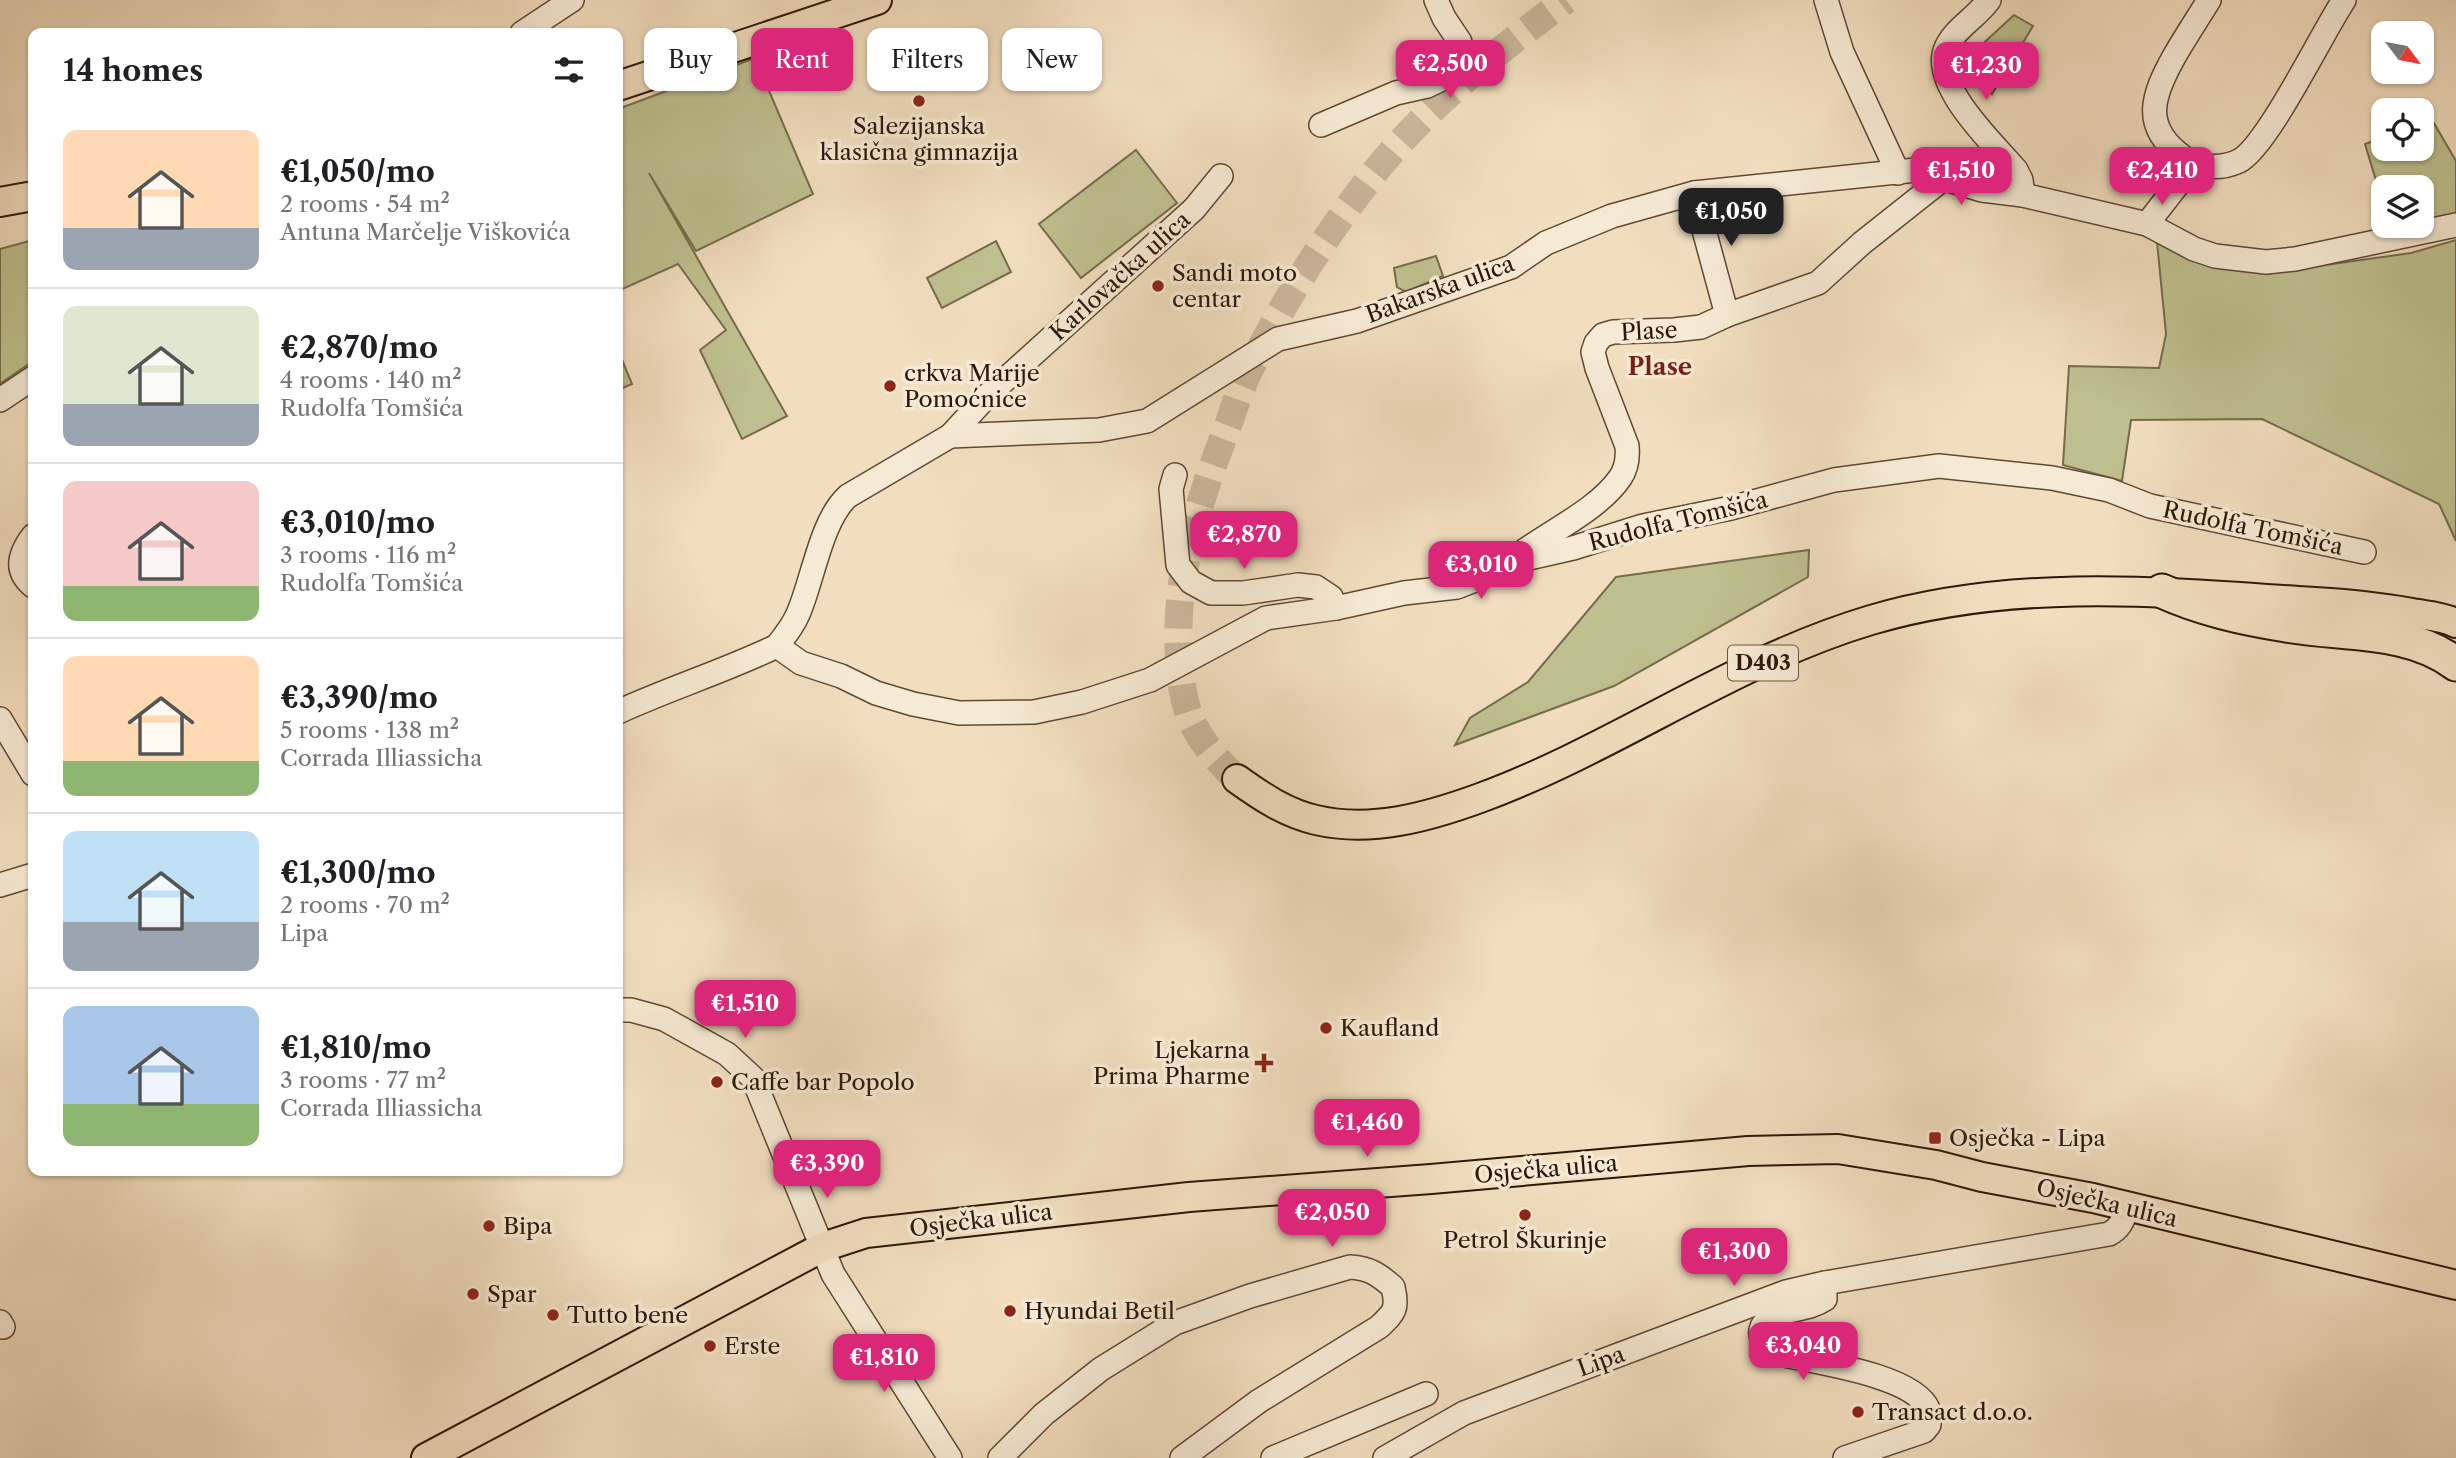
<!DOCTYPE html>
<html lang="en">
<head>
<meta charset="utf-8">
<style>
	body { margin:0; font-family:"Libre Caslon Text",serif; background:#f2f2f2; color:#202124; height:100vh; display:flex; flex-direction:column; font-size:26px; white-space:nowrap }
	* { box-sizing:border-box; margin:0 }
	p { font-size:23px; color:#757577 }
	.icon { flex:none; width:38px; height:38px; fill:none; stroke:currentColor; stroke-width:2; stroke-linecap:round; stroke-linejoin:round }
	.map { position:relative; flex:1; overflow:hidden }
	.side { position:absolute; left:28px; top:28px; width:595px; height:1148px; display:flex; flex-direction:column; background:#fff; border-radius:14px; box-shadow:0 2px 5px #0004 }
	.side>* { flex:none }
	.hud { position:absolute; left:644px; top:28px; width:665px; height:63px; display:flex; gap:14px }
	.needle { width:46px; rotate:122deg }
	.controls { position:absolute; left:2371px; top:21px; display:grid; gap:14px }
	.controls a { display:grid; place-items:center; width:63px; height:63px; border-radius:14px; background:#fff; box-shadow:0 2px 5px #0004; font-size:35px }
	.price { position:absolute; translate:-50% -60px; padding:0 16px; border-radius:14px; background:#db2777; color:#fff; font-size:23px; line-height:46px; filter:drop-shadow(0 2px 4px #0008) }
	.price::after { content:''; position:absolute; left:50%; top:42px; width:21px; height:16px; margin-left:-10px; background:inherit; clip-path:polygon(0 0,100% 0,50% 100%) }
	.price.on { background:#222; color:#fff }
	ul { padding:0; list-style:none }
	li { display:flex; align-items:center; gap:21px; height:175px; padding:0 35px }
	li+li { border-top:2px solid #e0e0e0 }
	li span { display:grid; place-items:center; flex:none; width:196px; height:140px; border-radius:14px; color:#555 }
	li>.icon { margin-inline-start:auto }
	span .icon { width:84px; height:84px; fill:#fffc; stroke-width:1 }
	li b { font-size:30px }
	h2 { display:flex; justify-content:space-between; align-items:center; height:84px; padding:0 35px; font-size:30px }
	.pill { padding:0 24px; border-radius:14px; background:#fff; box-shadow:0 2px 5px #0004; font-size:24px; line-height:63px }
	.pill.on { background:#db2777; color:#fff }
	.map>svg:first-child { display:block }
	.green { fill:#bfc08f; stroke:#766c4c; stroke-width:2 }
	.lines { fill:none; stroke-linecap:round; stroke-linejoin:round }
	.major-tunnel { stroke:#cbb69b; stroke-width:28; stroke-dasharray:28 14; stroke-linecap:butt }
	.minor-casing { stroke:#5f4936; stroke-width:26 }
	.major-casing { stroke:#2e1709; stroke-width:32 }
	.highway-casing { stroke:#2e1709; stroke-width:37 }
	.minor { stroke:#f7ead5; stroke-width:23 }
	.major { stroke:#f2debf; stroke-width:28 }
	.highway { stroke:#f2debf; stroke-width:33 }
	.poi-dot { fill:#8f2418; stroke:#f7ead5; stroke-width:2.5 }
	.labels { text-anchor:middle; stroke-width:7; stroke-linejoin:round; paint-order:stroke }
	.shield { fill:#f7ead5; stroke:#6a5646; stroke-width:2 }
	.shield-label { font-size:21px; font-weight:bold; fill:#2e1709 }
	.poi-label { font-size:23px; fill:#2e1709; stroke:#f7ead5; text-anchor:start }
	.street-label { font-size:23px; fill:#2e1709; stroke:#f7ead5 }
	.neighbourhood-label { font-size:24px; font-weight:bold; fill:#7a1f14; stroke:#f7ead5 }
</style>
</head>
<body>
<div class="map">
<svg width="2456" height="1458" viewBox="0 0 2456 1458">
	<rect width="100%" height="100%" fill="#f2debf"/>
	<filter id="stains"><feTurbulence type="fractalNoise" baseFrequency=".00286" numOctaves="4"/><feColorMatrix values="0 0 0 0 .2 0 0 0 0 .09 0 0 0 0 .02 0 0 0 .5 -.17"/></filter>
	<radialGradient id="worn" r=".72"><stop offset=".6" stop-color="#630" stop-opacity="0"/><stop offset="1" stop-color="#630" stop-opacity=".3"/></radialGradient>
	<g class="green">
		<path d="M 2014,15 L 2033,26 L 1992,94 L 1963,62 Z"/>
		<path d="M 755,58 L 813,194 L 696,251 L 649,173 L 787,416 L 742,439 L 700,350 L 726,330 L 678,264 L 618,291 L 618,109 Z"/>
		<path d="M 2431,118 L 2456,161 L 2456,216 L 2422,223 L 2422,187 L 2384,187 L 2383,204 L 2365,144 L 2383,137 L 2384,149 L 2422,149 L 2422,121 Z"/>
		<path d="M 1136,150 L 1177,203 L 1081,278 L 1039,224 Z"/>
		<path d="M 33,240 L 33,361 L 0,384 L 0,249 Z"/>
		<path d="M 2456,240 L 2456,541 L 2439,504 L 2262,419 L 2131,420 L 2122,481 L 2063,465 L 2069,366 L 2159,368 L 2166,334 L 2157,242 L 2311,267 L 2411,253 Z"/>
		<path d="M 996,241 L 1011,272 L 942,308 L 927,278 Z"/>
		<path d="M 1436,256 L 1443,276 L 1406,292 L 1397,287 L 1394,268 Z"/>
		<path d="M 618,350 L 632,384 L 618,390 Z"/>
		<path d="M 1809,550 L 1808,577 L 1614,686 L 1455,745 L 1470,718 L 1528,682 L 1616,577 Z"/>
	</g>
	<g class="lines">
		<path class="major-tunnel" d="M 1237,779 C 1220,763 1205,747 1194,726 C 1185,709 1182,688 1180,670 C 1171,584 1198,502 1229,423 C 1235,405 1241,386 1250,369 C 1284,300 1327,233 1374,173 C 1429,104 1497,52 1566,0"/>
		<defs>
			<g id="minor">
				<path d="M 1826,0 L 1842,52 L 1898,173"/>
				<path d="M 1989,0 C 1977,17 1954,29 1946,48 C 1930,85 1995,145 2016,170 L 2021,180 L 2023,195"/>
				<path d="M 2209,0 C 2198,18 2186,36 2175,55 C 2153,94 2140,126 2183,157 C 2198,169 2222,169 2239,161 C 2267,147 2322,33 2344,0"/>
				<path d="M 522,33 L 572,0"/>
				<path d="M 1321,125 L 1396,93 L 1427,86 L 1448,76 L 1461,57 L 1460,42 L 1444,18 L 1436,0"/>
				<path d="M 1694,193 L 1727,315"/>
				<path d="M 2147,224 L 2193,165"/>
				<path d="M 0,400 L 33,378"/>
				<path d="M 950,436 L 1099,430 L 1147,421 L 1278,339 L 1357,321 L 1511,267 L 1546,243 L 1612,216 L 1694,193 L 1916,170 L 1982,190 L 2023,195 L 2147,224 L 2194,249 L 2215,256 L 2266,262 L 2295,259 L 2456,225"/>
				<path d="M 1175,475 L 1171,489 L 1178,565 L 1191,582 L 1211,593 L 1243,593 L 1298,585 L 1316,587 L 1331,597 L 1336,608"/>
				<path d="M 33,536 C 20,553 14,570 33,586"/>
				<path d="M 1516,557 C 1548,532 1597,511 1620,478 C 1627,468 1628,457 1627,446 L 1597,368 L 1593,352 L 1596,343 L 1603,335 L 1613,332 L 1674,330 L 1701,327 L 1727,315 L 1818,283 L 1862,243 L 1944,178"/>
				<path d="M 777,646 C 785,636 793,626 798,614 C 813,580 821,520 848,496 L 950,436 L 988,395 L 1194,209 L 1221,176"/>
				<path d="M 618,712 C 670,688 725,671 777,646 L 801,663 L 841,676 L 876,693 L 913,704 L 959,713 L 1034,712 L 1082,702 L 1150,680 L 1266,618 L 1336,608 L 1404,593 L 1457,587 L 1475,580 L 1507,563 L 1573,548 L 1643,526 L 1731,508 L 1834,480 L 1939,466 L 2052,478 L 2109,490 L 2150,506 L 2364,552"/>
				<path d="M 0,719 L 33,774"/>
				<path d="M 0,885 L 33,875"/>
				<path d="M 618,1010 L 631,1010 L 664,1019 L 727,1054 L 753,1078 L 833,1274 L 950,1458"/>
				<path d="M 1825,1283 L 1825,1299 C 1809,1310 1788,1308 1772,1317 C 1751,1329 1763,1347 1779,1354 C 1814,1362 1914,1375 1928,1409 C 1930,1413 1929,1420 1929,1425 L 1924,1431 L 1845,1458"/>
				<path d="M 0,1322 L 3,1327"/>
				<path d="M 1000,1458 L 1044,1414 L 1101,1369 L 1175,1323 L 1250,1296 L 1350,1267 C 1370,1268 1379,1275 1393,1287 C 1398,1309 1395,1312 1379,1327 L 1259,1401 L 1182,1458"/>
				<path d="M 1273,1458 L 1426,1394"/>
				<path d="M 1385,1458 L 1464,1413 L 1786,1292 L 1825,1283 L 2109,1234 C 2121,1228 2123,1219 2128,1207"/>
			</g>
			<g id="major">
				<path d="M 618,86 L 877,0"/>
				<path d="M 0,202 L 33,196"/>
				<path d="M 1237,779 C 1262,797 1286,813 1316,820 C 1371,833 1428,817 1480,798 C 1614,749 1733,661 1871,620 C 2010,579 2155,591 2298,601 C 2337,603 2374,606 2412,613 C 2428,616 2441,616 2456,623"/>
				<path d="M 426,1458 L 823,1247 L 866,1233 L 1189,1197 L 1431,1179 L 1748,1151 L 1838,1149 L 1936,1165 L 1982,1177 L 2093,1198 L 2456,1285"/>
			</g>
			<path id="highway" d="M 2162,591 C 2202,609 2242,618 2286,625 C 2342,635 2409,628 2456,664"/>
		</defs>
		<use href="#minor" class="minor-casing"/>
		<use href="#major" class="major-casing"/>
		<use href="#highway" class="highway-casing"/>
		<use href="#minor" class="minor"/>
		<use href="#major" class="major"/>
		<use href="#highway" class="highway"/>
	</g>
	<g class="poi-dot">
		<circle cx="919" cy="101" r="7"/>
		<circle cx="1158" cy="286" r="7"/>
		<circle cx="890" cy="386" r="7"/>
		<circle cx="1326" cy="1028" r="7"/>
		<path d="M1260.5 1052.5h7v7h7v7h-7v7h-7v-7h-7v-7h7z"/>
		<circle cx="717" cy="1082" r="7"/>
		<rect x="1928" y="1131" width="14" height="14" rx="3.5"/>
		<circle cx="1525" cy="1215" r="7"/>
		<circle cx="489" cy="1226" r="7"/>
		<circle cx="473" cy="1294" r="7"/>
		<circle cx="1010" cy="1311" r="7"/>
		<circle cx="553" cy="1315" r="7"/>
		<circle cx="710" cy="1346" r="7"/>
		<circle cx="1858" cy="1412" r="7"/>
	</g>
	<g class="labels">
		<rect class="shield" x="1728" y="645.5" width="70" height="35" rx="5"/>
		<g class="shield-label">
			<text x="1763" y="670">D403</text>
		</g>
		<g class="poi-label">
			<text x="919" y="134" text-anchor="middle">Salezijanska<tspan x="919" dy="26">klasična gimnazija</tspan></text>
			<text x="1172" y="281">Sandi moto<tspan x="1172" dy="26">centar</tspan></text>
			<text x="904" y="381">crkva Marije<tspan x="904" dy="26">Pomoćnice</tspan></text>
			<text x="1340" y="1036">Kaufland</text>
			<text x="1250" y="1058" text-anchor="end">Ljekarna<tspan x="1250" dy="26">Prima Pharme</tspan></text>
			<text x="731" y="1090">Caffe bar Popolo</text>
			<text x="1949" y="1146">Osječka - Lipa</text>
			<text x="503" y="1234">Bipa</text>
			<text x="1525" y="1248" text-anchor="middle">Petrol Škurinje</text>
			<text x="487" y="1302">Spar</text>
			<text x="1024" y="1319">Hyundai Betil</text>
			<text x="567" y="1323">Tutto bene</text>
			<text x="724" y="1354">Erste</text>
			<text x="1872" y="1420">Transact d.o.o.</text>
		</g>
		<g class="street-label">
			<text transform="translate(1120 276) rotate(-42)" y="8">Karlovačka ulica</text>
			<text transform="translate(1440 289) rotate(-20)" y="8">Bakarska ulica</text>
			<text transform="translate(1649 331) rotate(-3)" y="8">Plase</text>
			<text transform="translate(1678 521) rotate(-14)" y="8">Rudolfa Tomšića</text>
			<text transform="translate(2253 528) rotate(12)" y="8">Rudolfa Tomšića</text>
			<text transform="translate(1546 1169) rotate(-5)" y="8">Osječka ulica</text>
			<text transform="translate(2107 1203) rotate(13)" y="8">Osječka ulica</text>
			<text transform="translate(981 1220) rotate(-7)" y="8">Osječka ulica</text>
			<text transform="translate(1601 1361) rotate(-20)" y="8">Lipa</text>
		</g>
		<g class="neighbourhood-label">
			<text x="1660" y="375">Plase</text>
		</g>
	</g>
	<rect width="100%" height="100%" filter="url(#stains)"/>
	<rect width="100%" height="100%" fill="url(#worn)"/>
</svg>
<div class="controls">
<a><svg class="needle" viewBox="-14 -14 28 28"><path d="M0-13l5 13h-10z" fill="#e53935"/><path d="M0 13l5-13h-10z" fill="#757577"/></svg></a>
<a><svg class="icon" aria-label="locate" viewBox="0 0 24 24"><circle cx="12" cy="12" r="6"/><path d="M12 2v4M12 18v4M2 12h4M18 12h4"/></svg></a>
<a><svg class="icon" aria-label="layers" viewBox="0 0 24 24"><path d="M12 4l9 5-9 5-9-5zM3 14l9 5 9-5"/></svg></a>
</div>
<b class="price" style="left:1450px;top:100px">€2,500</b>
<b class="price" style="left:1986px;top:102px">€1,230</b>
<b class="price" style="left:1961px;top:207px">€1,510</b>
<b class="price" style="left:2162px;top:207px">€2,410</b>
<b class="price on" style="left:1731px;top:248px">€1,050</b>
<b class="price" style="left:1244px;top:571px">€2,870</b>
<b class="price" style="left:1481px;top:601px">€3,010</b>
<b class="price" style="left:745px;top:1040px">€1,510</b>
<b class="price" style="left:1367px;top:1159px">€1,460</b>
<b class="price" style="left:827px;top:1200px">€3,390</b>
<b class="price" style="left:1332px;top:1249px">€2,050</b>
<b class="price" style="left:1734px;top:1288px">€1,300</b>
<b class="price" style="left:1803px;top:1382px">€3,040</b>
<b class="price" style="left:884px;top:1394px">€1,810</b>
<div class="hud">
<a class="pill">Buy</a>
<a class="pill on">Rent</a>
<a class="pill">Filters</a>
<a class="pill">New</a>
</div>
<section class="side">
<h2>14 homes<svg class="icon" aria-label="filters" viewBox="0 0 24 24"><path d="M4 7h16M4 17h16"/><circle cx="9" cy="7" r="2"/><circle cx="15" cy="17" r="2"/></svg></h2>
<ul>
<li><span style="background:linear-gradient(#ffd9b3 70%,#9aa5b1 0)"><svg class="icon" aria-label="home" viewBox="0 0 24 24"><path d="M3 11l9-7 9 7M6 9v11h12V9"/></svg></span><div><b>€1,050/mo</b><p>2 rooms · 54 m²</p><p>Antuna Marčelje Viškovića</p></div></li>
<li><span style="background:linear-gradient(#dfe7d0 70%,#9aa5b1 0)"><svg class="icon" aria-label="home" viewBox="0 0 24 24"><path d="M3 11l9-7 9 7M6 9v11h12V9"/></svg></span><div><b>€2,870/mo</b><p>4 rooms · 140 m²</p><p>Rudolfa Tomšića</p></div></li>
<li><span style="background:linear-gradient(#f6c9c9 75%,#8fb573 0)"><svg class="icon" aria-label="home" viewBox="0 0 24 24"><path d="M3 11l9-7 9 7M6 9v11h12V9"/></svg></span><div><b>€3,010/mo</b><p>3 rooms · 116 m²</p><p>Rudolfa Tomšića</p></div></li>
<li><span style="background:linear-gradient(#ffd9b3 75%,#8fb573 0)"><svg class="icon" aria-label="home" viewBox="0 0 24 24"><path d="M3 11l9-7 9 7M6 9v11h12V9"/></svg></span><div><b>€3,390/mo</b><p>5 rooms · 138 m²</p><p>Corrada Illiassicha</p></div></li>
<li><span style="background:linear-gradient(#bfe0f5 65%,#9aa5b1 0)"><svg class="icon" aria-label="home" viewBox="0 0 24 24"><path d="M3 11l9-7 9 7M6 9v11h12V9"/></svg></span><div><b>€1,300/mo</b><p>2 rooms · 70 m²</p><p>Lipa</p></div></li>
<li><span style="background:linear-gradient(#a9c7e8 70%,#8fb573 0)"><svg class="icon" aria-label="home" viewBox="0 0 24 24"><path d="M3 11l9-7 9 7M6 9v11h12V9"/></svg></span><div><b>€1,810/mo</b><p>3 rooms · 77 m²</p><p>Corrada Illiassicha</p></div></li>
</ul>
</section>
</div>
</body>
</html>
